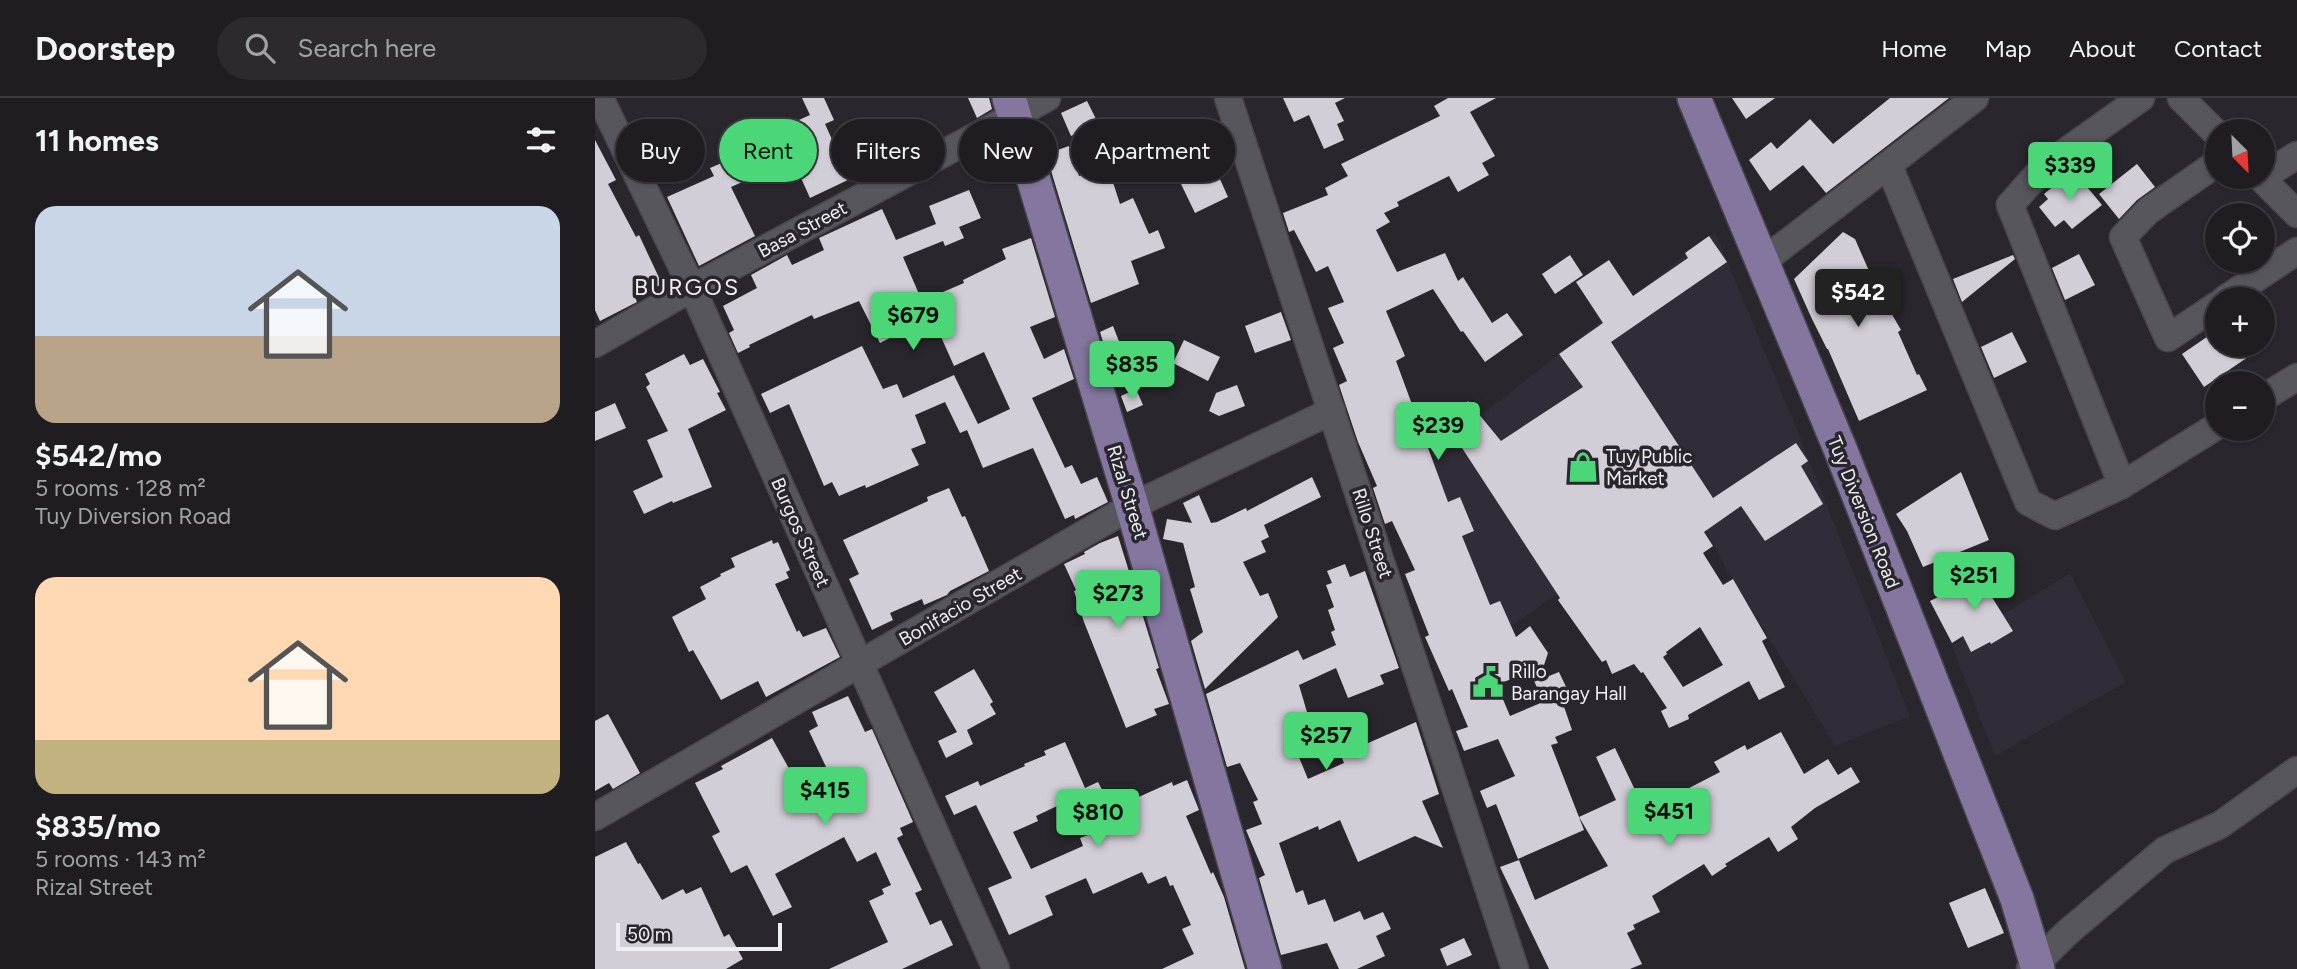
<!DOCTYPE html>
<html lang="en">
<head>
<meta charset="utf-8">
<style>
	body { margin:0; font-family:Figtree,sans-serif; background:#2c2a2f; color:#f1f3f6; height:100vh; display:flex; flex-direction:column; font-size:26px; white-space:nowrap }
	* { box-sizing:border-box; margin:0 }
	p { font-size:23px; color:#a1a2a5 }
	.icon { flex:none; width:38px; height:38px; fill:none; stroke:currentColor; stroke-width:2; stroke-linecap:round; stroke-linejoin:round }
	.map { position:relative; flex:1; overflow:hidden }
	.side { display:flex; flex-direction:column; background:#1f1d22; width:595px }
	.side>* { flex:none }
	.top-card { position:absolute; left:21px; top:21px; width:665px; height:63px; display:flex; gap:14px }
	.needle { width:46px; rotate:156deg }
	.buttons { position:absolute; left:1610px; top:21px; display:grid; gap:14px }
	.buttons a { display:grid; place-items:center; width:70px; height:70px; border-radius:50%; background:#1f1d22; box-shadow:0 2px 5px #0004,0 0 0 2px #3c3b40; font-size:35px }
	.scale { position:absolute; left:21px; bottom:18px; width:166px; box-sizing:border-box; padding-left:7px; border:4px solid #efeef2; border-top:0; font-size:19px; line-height:24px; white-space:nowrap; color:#efeef2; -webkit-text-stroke:5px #29272d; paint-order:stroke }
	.price { position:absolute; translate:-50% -60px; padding:0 16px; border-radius:7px; background:#4bd677; color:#111; font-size:23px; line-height:46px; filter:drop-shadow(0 2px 4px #0008) }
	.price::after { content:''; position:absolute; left:50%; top:42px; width:21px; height:16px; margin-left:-10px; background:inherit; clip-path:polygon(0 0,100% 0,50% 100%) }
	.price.active { background:#222; color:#fff }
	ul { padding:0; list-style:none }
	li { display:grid; align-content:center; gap:14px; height:371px; padding:0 35px }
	li span { display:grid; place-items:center; height:217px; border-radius:21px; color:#555 }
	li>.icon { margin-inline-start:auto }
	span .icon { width:126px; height:126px; fill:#fffc; stroke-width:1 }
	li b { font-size:30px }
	h2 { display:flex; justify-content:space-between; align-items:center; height:84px; padding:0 35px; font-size:30px }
	.tag { padding:0 24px; border-radius:32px; background:#1f1d22; box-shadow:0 2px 5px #0004,0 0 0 2px #3c3b40; font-size:24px; line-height:63px }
	.tag.active { background:#4bd677; color:#111 }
	header { display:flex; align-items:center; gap:42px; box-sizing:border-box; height:98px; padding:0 35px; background:#1f1d22; border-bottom:2px solid #3c3b40 }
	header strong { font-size:33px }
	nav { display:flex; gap:38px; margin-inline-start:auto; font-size:24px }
	.search { width:490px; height:63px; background:#2c2a2f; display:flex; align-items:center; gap:18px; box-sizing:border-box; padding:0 24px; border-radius:38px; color:#a1a2a5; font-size:26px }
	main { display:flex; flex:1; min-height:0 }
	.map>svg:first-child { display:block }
	.built { fill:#302c38 }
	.building { fill:#d1ced7; fill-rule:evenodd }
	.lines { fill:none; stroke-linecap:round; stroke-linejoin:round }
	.minor-casing { stroke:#47454b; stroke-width:29 }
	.major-casing { stroke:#47454b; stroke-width:36 }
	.minor { stroke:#58565d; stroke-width:26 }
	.major { stroke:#84769f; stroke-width:33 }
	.labels { text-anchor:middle; stroke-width:7; stroke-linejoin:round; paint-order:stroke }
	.street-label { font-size:19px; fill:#efeef2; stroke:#29272d }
	.poi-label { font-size:19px; fill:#efeef2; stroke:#29272d; text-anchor:start }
	.quarter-label { font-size:23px; letter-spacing:2px; fill:#efeef2; stroke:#29272d }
</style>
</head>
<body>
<header>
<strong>Doorstep</strong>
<div class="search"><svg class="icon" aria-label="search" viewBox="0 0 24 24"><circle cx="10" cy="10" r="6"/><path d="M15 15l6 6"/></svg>Search here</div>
<nav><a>Home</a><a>Map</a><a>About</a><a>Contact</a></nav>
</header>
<main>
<section class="side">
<h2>11 homes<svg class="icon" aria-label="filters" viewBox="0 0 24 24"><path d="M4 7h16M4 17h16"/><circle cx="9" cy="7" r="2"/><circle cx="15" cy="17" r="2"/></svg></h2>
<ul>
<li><span style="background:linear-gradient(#c9d6e8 60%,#b9a48a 0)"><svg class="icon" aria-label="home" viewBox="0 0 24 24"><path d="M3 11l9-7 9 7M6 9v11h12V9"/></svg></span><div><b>$542/mo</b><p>5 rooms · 128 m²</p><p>Tuy Diversion Road</p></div></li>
<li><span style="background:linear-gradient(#ffd9b3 75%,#c2b280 0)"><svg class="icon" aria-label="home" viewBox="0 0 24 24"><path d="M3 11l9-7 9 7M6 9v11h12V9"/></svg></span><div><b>$835/mo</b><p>5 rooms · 143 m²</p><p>Rizal Street</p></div></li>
</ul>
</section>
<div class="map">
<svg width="1702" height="871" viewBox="0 0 1702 871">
	<rect width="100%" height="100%" fill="#29272d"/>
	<g class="built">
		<path d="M 1120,134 L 1201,329 L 1315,618 L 1240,648 L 1131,470 L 1095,403 L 905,536 L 834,358 Z"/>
		<path d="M 1475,475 L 1531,584 L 1400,658 L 1357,548 Z"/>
	</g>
	<g class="building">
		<path d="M 207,0 L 229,0 L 239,22 L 230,26 L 255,81 L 215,100 L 184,31 L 215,17 Z"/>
		<path d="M 373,0 L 394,0 L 397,11 L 382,20 Z"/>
		<path d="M 688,0 L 750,0 L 740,5 L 749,23 L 742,26 L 749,42 L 729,51 L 714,17 L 699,24 Z"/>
		<path d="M 853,0 L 901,0 L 875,14 L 900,58 L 887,65 L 894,77 L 863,94 L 854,78 L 802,104 L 804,108 L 789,115 L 795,124 L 781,132 L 802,174 L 850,155 L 863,183 L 868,179 L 897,225 L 912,215 L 928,237 L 890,264 L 868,233 L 866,234 L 838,191 L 791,213 L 810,258 L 801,263 L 853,404 L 865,399 L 879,433 L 867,438 L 895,507 L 905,503 L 921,539 L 935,528 L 953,555 L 944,582 L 964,574 L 973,593 L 965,597 L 977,632 L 960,639 L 963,645 L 956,647 L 989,732 L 923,761 L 901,706 L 892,710 L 885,693 L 920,678 L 903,641 L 869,653 L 861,633 L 873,629 L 857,591 L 854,593 L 830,539 L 834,537 L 810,476 L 820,472 L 797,423 L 790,426 L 778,390 L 782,388 L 763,344 L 744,287 L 752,283 L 738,250 L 749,245 L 733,210 L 749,204 L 733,168 L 721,174 L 699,132 L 694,134 L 688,115 L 733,97 L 730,90 L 753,78 L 746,66 L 845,18 L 839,8 ZM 935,573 L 948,604 L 915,618 L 902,587 Z"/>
		<path d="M 1137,0 L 1180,0 L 1151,21 Z"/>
		<path d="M 1295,0 L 1354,0 L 1231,95 L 1208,67 L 1175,93 L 1154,62 L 1176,44 L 1182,51 L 1215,21 L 1238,46 Z"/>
		<path d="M 492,3 L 503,25 L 476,38 L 466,15 Z"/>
		<path d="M 0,42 L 21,82 L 13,86 L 41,139 L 44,137 L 67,186 L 40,199 L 42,204 L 5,223 L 0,212 Z"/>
		<path d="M 474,48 L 484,78 L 513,69 L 525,106 L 538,100 L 554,136 L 563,132 L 570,150 L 536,163 L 544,186 L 496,205 L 451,56 Z"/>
		<path d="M 145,57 L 156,80 L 136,89 L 160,138 L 104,168 L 72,99 L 119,78 L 115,70 Z"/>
		<path d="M 1542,66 L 1560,89 L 1542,102 L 1524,121 L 1504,96 Z"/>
		<path d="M 620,70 L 633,99 L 600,115 L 586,86 Z"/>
		<path d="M 1478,72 L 1507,107 L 1477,131 L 1469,122 L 1460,129 L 1444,109 L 1453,101 L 1449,96 Z"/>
		<path d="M 374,92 L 386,120 L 364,129 L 369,140 L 350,148 L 348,143 L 308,159 L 327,203 L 369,185 L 368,182 L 411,161 L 407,151 L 436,140 L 460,219 L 435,229 L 449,261 L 469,251 L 479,281 L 437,300 L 470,370 L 477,367 L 486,386 L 502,379 L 513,404 L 480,421 L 479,417 L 470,421 L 438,350 L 388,370 L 372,332 L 365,335 L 350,304 L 320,317 L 331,345 L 316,351 L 324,367 L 271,390 L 270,387 L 244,398 L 237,384 L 229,388 L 194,306 L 175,315 L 166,296 L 267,248 L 288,291 L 302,286 L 308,300 L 359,277 L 383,326 L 415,311 L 389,254 L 359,268 L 343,232 L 340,233 L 334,220 L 285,245 L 264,203 L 219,221 L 217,217 L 154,247 L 155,249 L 143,255 L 134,235 L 139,232 L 128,208 L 162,190 L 156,177 L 192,157 L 197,167 L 229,152 L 224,140 L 287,111 L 301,142 L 341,126 L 334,108 Z"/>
		<path d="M 1248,134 L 1260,141 L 1289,207 L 1291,206 L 1306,232 L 1303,234 L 1322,277 L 1324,276 L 1332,292 L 1264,323 L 1233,251 L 1232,251 L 1217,221 L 1199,181 Z"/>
		<path d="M 1114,138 L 1132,164 L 1016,244 L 1118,400 L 1201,345 L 1213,363 L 1206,368 L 1228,406 L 1170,443 L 1146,408 L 1109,434 L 1118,448 L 1108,455 L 1128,487 L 1138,481 L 1172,540 L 1167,543 L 1190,589 L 1164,602 L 1154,583 L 1093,617 L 1094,621 L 1074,630 L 1066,613 L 1072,610 L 1048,574 L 1046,575 L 1039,566 L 1017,576 L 1011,562 L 1007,564 L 963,502 L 965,500 L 852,327 L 852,321 L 873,303 L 906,343 L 988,289 L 964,256 L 1008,225 L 981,184 L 1014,162 L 1038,198 L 1093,160 L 1090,155 ZM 1105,529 L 1128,567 L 1088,589 L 1068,559 L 1072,556 L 1071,554 Z"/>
		<path d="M 1484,156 L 1500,187 L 1470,202 L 1457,170 Z"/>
		<path d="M 975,157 L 988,177 L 960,196 L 947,176 Z"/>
		<path d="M 1418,157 L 1420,161 L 1367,204 L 1358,181 Z"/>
		<path d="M 686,214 L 696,242 L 660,255 L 650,228 Z"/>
		<path d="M 518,228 L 527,251 L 512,257 L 505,234 Z"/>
		<path d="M 1622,232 L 1622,247 L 1645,247 L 1653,259 L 1609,289 L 1587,256 Z"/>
		<path d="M 1417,234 L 1432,264 L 1399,280 L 1386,249 Z"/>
		<path d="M 589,242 L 625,259 L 613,283 L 578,265 Z"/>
		<path d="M 89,256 L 95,267 L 108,261 L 125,294 L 122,295 L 131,312 L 93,331 L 117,389 L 78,405 L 77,403 L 49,416 L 38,393 L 68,379 L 52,342 L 73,333 L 51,289 L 55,286 L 50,276 Z"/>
		<path d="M 642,287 L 650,308 L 624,318 L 614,313 L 621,295 Z"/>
		<path d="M 541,291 L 548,307 L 532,314 L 526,298 Z"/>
		<path d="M 20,305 L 31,330 L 0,343 L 0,314 Z"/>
		<path d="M 1366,374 L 1394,442 L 1328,469 L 1312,433 L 1301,416 Z"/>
		<path d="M 717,379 L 726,399 L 669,427 L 674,439 L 666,443 L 671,454 L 648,464 L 665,498 L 673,495 L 683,519 L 610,591 L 596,543 L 608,534 L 595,491 L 600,489 L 588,445 L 568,441 L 572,421 L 597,425 L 588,405 L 604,397 L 616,425 L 622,424 L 651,410 L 652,413 Z"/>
		<path d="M 354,390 L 367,419 L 370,418 L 394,473 L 355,493 L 352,497 L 329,507 L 327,501 L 295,515 L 298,522 L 277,532 L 254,481 L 264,476 L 248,442 L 333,403 L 332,399 Z"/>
		<path d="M 523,438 L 564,570 L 561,571 L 574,606 L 559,611 L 562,617 L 531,630 L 489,524 L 479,493 L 481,492 L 469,466 L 490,456 L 489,454 L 505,445 Z"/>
		<path d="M 177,442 L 178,446 L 183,444 L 195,472 L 191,474 L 194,480 L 180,486 L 202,534 L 204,532 L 208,539 L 231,530 L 245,559 L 171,599 L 163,583 L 126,602 L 98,552 L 94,554 L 77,519 L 111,501 L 105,489 L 126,478 L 125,476 L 140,469 L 136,460 Z"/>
		<path d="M 750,466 L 755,479 L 770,473 L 804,570 L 785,577 L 789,586 L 753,600 L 741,570 L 704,587 L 714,621 L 691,628 L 713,681 L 749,665 L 733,624 L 751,616 L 764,649 L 821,624 L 844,696 L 827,703 L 848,750 L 820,738 L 763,764 L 745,722 L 724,732 L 723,728 L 684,745 L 701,795 L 708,792 L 713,807 L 730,801 L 739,824 L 765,813 L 769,822 L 788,814 L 796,831 L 781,838 L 790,858 L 762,871 L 744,871 L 732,845 L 686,857 L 664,780 L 670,777 L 651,732 L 667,726 L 658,704 L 663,702 L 645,665 L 632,669 L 611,596 L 703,552 L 708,562 L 741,547 L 736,534 L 740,532 L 733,512 L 739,509 L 731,487 L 737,485 L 732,473 Z"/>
		<path d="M 1404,469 L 1411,486 L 1395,496 L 1418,533 L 1396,546 L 1395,544 L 1376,554 L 1368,538 L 1357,545 L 1335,503 Z"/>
		<path d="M 379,571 L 398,604 L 395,606 L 401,616 L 372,632 L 378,646 L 351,660 L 343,643 L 362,634 L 339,594 Z"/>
		<path d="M 253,598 L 270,634 L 277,631 L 318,724 L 305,730 L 308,737 L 302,740 L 327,792 L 320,795 L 335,827 L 346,822 L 358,847 L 307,871 L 234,871 L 293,844 L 274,803 L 289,796 L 287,791 L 296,787 L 281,754 L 262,764 L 249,739 L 180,776 L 197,809 L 178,818 L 152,767 L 136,775 L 117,738 L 125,734 L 100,685 L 128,671 L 126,668 L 177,640 L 202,685 L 232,671 L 214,633 L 223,628 L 217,614 Z"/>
		<path d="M 13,616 L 45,675 L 18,691 L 14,685 L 0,693 L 0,623 Z"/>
		<path d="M 1186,634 L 1209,676 L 1233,661 L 1243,677 L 1256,669 L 1265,684 L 1220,710 L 1196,729 L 1203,741 L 1183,754 L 1174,739 L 1130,766 L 1132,768 L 1117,778 L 1109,766 L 1057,798 L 1065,814 L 1038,827 L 1040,831 L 1032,835 L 1047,866 L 1035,871 L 954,871 L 905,769 L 924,762 L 940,802 L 1013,768 L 984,719 L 1021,702 L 1001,659 L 1020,650 L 1050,713 L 1125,674 L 1119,664 L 1150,647 L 1152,652 Z"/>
		<path d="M 470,644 L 490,690 L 503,684 L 517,711 L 577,684 L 578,688 L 592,682 L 604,712 L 591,718 L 616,776 L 618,774 L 629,799 L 650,871 L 567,871 L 599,856 L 587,831 L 596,827 L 578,787 L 575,788 L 571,778 L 553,786 L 547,774 L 498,796 L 491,780 L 450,798 L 458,817 L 414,837 L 393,790 L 417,780 L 381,707 L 359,717 L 350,698 L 383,683 L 385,688 L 430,668 L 429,666 L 451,657 L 449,653 ZM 477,701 L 493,737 L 485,740 L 488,748 L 436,771 L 418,734 L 443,723 L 441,718 Z"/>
		<path d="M 31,744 L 43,766 L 45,765 L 67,802 L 88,791 L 91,796 L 106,789 L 129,839 L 134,836 L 148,861 L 131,871 L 0,871 L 0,759 Z"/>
		<path d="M 1390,790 L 1409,835 L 1373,850 L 1354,805 Z"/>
		<path d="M 869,840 L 877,857 L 852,868 L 845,851 Z"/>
	</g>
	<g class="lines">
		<defs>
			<g id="minor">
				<path d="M 5,0 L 97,190 L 401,871"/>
				<path d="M 633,0 L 920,871"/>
				<path d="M 1586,0 L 1622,36"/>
				<path d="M 1622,65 L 1553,113 L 1528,139 L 1573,240 L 1622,207"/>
				<path d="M 1294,68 L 1433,404 L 1460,418 L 1527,387 L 1622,328"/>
				<path d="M 1665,79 L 1702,116"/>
				<path d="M 1666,80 L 1702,57"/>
				<path d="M 1167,164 L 1380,0"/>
				<path d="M 1630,201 L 1702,153"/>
				<path d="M 0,246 L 97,190 L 452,0"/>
				<path d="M 1668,300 L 1702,279"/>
				<path d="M 1527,387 L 1415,107 L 1449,69 L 1546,0"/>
				<path d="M 0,719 L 537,408 L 737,313"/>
				<path d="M 1435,871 L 1474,833 L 1570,752 L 1625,727 L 1702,672"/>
			</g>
			<g id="major">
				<path d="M 414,0 L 537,408 L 670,871"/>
				<path d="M 1099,0 L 1246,353 L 1335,579 L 1422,801 L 1443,871"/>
			</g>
		</defs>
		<use href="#minor" class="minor-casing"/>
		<use href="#major" class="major-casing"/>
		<use href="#minor" class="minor"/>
		<use href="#major" class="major"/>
	</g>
	<defs>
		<symbol id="shop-bare" viewBox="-9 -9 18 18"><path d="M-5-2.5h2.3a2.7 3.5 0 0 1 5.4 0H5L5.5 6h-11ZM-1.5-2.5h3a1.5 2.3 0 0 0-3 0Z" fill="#4bd677" stroke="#29272d" stroke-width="2.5" paint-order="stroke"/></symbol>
		<symbol id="civic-bare" viewBox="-9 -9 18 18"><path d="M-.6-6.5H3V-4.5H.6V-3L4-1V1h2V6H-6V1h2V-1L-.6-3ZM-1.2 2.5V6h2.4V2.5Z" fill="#4bd677" stroke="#29272d" stroke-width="2.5" paint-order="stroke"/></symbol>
	</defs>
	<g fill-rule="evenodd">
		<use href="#shop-bare" x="966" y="347" width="44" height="44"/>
		<use href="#civic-bare" x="871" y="562" width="44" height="44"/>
	</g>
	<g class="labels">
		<g class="street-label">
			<text transform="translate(207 131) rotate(-28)" y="7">Basa Street</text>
			<text transform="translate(533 394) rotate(73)" y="7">Rizal Street</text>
			<text transform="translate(1269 414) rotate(68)" y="7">Tuy Diversion Road</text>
			<text transform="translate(206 434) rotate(66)" y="7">Burgos Street</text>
			<text transform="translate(778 435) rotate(72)" y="7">Rillo Street</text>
			<text transform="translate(365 508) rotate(-30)" y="7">Bonifacio Street</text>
		</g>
		<g class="poi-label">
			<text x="1011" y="365">Tuy Public<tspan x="1011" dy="22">Market</tspan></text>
			<text x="916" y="580">Rillo<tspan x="916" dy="22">Barangay Hall</tspan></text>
		</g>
		<g class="quarter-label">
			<text x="92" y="197">BURGOS</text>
		</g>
	</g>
</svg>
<div class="buttons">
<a><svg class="needle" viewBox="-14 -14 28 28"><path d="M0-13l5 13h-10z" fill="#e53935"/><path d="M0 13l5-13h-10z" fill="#a1a2a5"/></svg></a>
<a><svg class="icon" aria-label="locate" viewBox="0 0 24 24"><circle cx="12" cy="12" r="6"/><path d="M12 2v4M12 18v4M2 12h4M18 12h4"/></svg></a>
<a>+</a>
<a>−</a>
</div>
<div class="scale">50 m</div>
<b class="price" style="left:1475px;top:104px">$339</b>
<b class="price active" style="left:1263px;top:231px">$542</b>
<b class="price" style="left:318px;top:254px">$679</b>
<b class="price" style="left:537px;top:303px">$835</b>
<b class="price" style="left:843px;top:364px">$239</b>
<b class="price" style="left:1379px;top:514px">$251</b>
<b class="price" style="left:523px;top:532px">$273</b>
<b class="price" style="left:731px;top:674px">$257</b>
<b class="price" style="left:230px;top:729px">$415</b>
<b class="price" style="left:1074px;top:750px">$451</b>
<b class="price" style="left:503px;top:751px">$810</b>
<div class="top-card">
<a class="tag">Buy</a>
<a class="tag active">Rent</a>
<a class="tag">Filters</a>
<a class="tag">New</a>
<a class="tag">Apartment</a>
</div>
</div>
</main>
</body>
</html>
